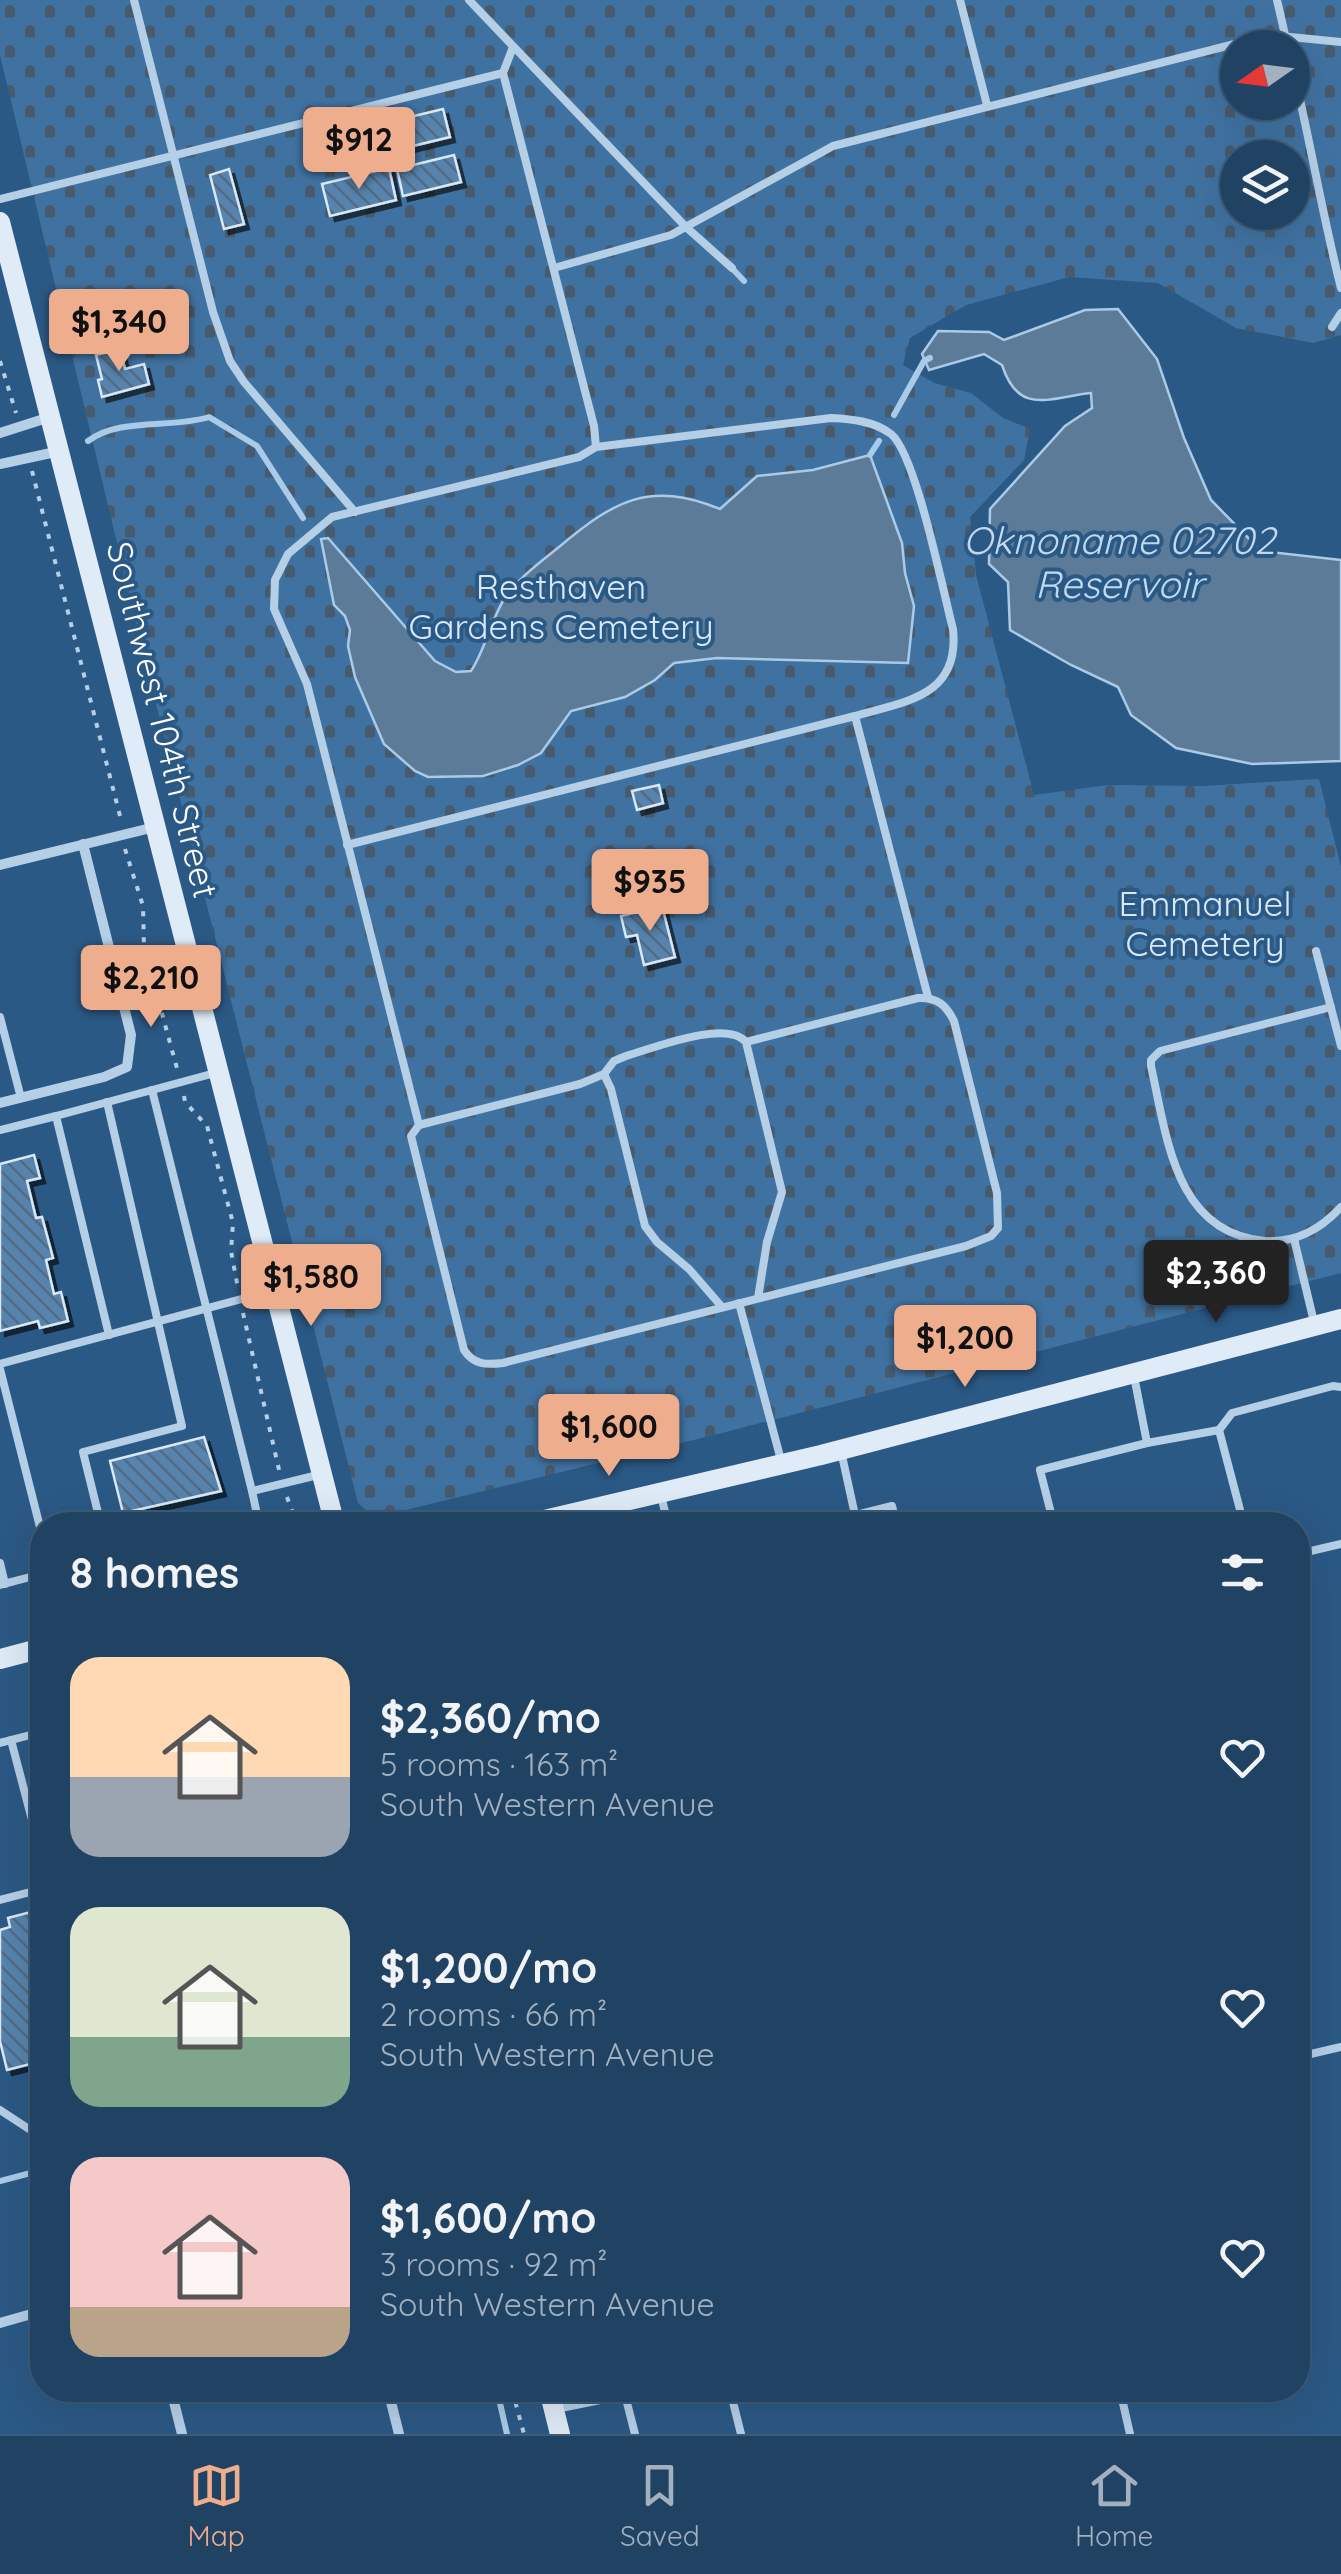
<!DOCTYPE html>
<html lang="en">
<head>
<meta charset="utf-8">
<style>
	body { margin:0; font-family:Quicksand,sans-serif; background:#2d4e6d; color:#f1f3f6; height:100vh; display:flex; flex-direction:column; font-size:38px; white-space:nowrap }
	* { box-sizing:border-box; margin:0 }
	p { font-size:32px; color:#a2b0bf }
	.icon { flex:none; width:55px; height:55px; fill:none; stroke:currentColor; stroke-width:2; stroke-linecap:round; stroke-linejoin:round }
	.map { position:relative; flex:1; overflow:hidden }
	.panel { position:absolute; left:30px; top:1512px; width:1280px; height:890px; display:flex; flex-direction:column; background:#204364; border-radius:40px; box-shadow:0 10px 40px #0002,0 0 0 2px #3d5c78 }
	.panel>* { flex:none }
	.needle { width:65px; rotate:256deg }
	.buttons { position:absolute; left:1220px; top:30px; display:grid; gap:20px }
	.buttons a { display:grid; place-items:center; width:90px; height:90px; border-radius:50%; background:#204364; box-shadow:0 10px 40px #0002,0 0 0 2px #3d5c78; font-size:50px }
	.price { position:absolute; translate:-50% -85px; padding:0 22px; border-radius:10px; background:#eead8d; color:#111; font-size:32px; line-height:65px; filter:drop-shadow(0 2px 5px #0008) }
	.price::after { content:''; position:absolute; left:50%; top:60px; width:30px; height:22px; margin-left:-15px; background:inherit; clip-path:polygon(0 0,100% 0,50% 100%) }
	.price.active { background:#222; color:#fff }
	ul { padding:0; list-style:none }
	li { display:flex; align-items:center; gap:30px; height:250px; padding:0 40px }
	li span { display:grid; place-items:center; flex:none; width:280px; height:200px; border-radius:30px; color:#555 }
	li>.icon { margin-inline-start:auto }
	span .icon { width:120px; height:120px; fill:#fffc; stroke-width:1 }
	li b { font-size:42px }
	h2 { display:flex; justify-content:space-between; align-items:center; height:120px; padding:0 40px; font-size:42px }
	.tab-bar { display:flex; justify-content:space-around; align-items:center; height:140px; border-top:2px solid #3d5c78; background:#204364; font-size:28px; color:#a2b0bf }
	.tab-bar a { display:grid; justify-items:center; gap:5px }
	.tab-bar .active { color:#eead8d }
	.map>svg:first-child { display:block }
	.cemetery { fill:url(#cemetery-stones); fill-rule:evenodd }
	.water { fill:#5b7b99; stroke:#aacbe7; stroke-width:2.5 }
	.lines { fill:none; stroke-linecap:round; stroke-linejoin:round }
	.stream { stroke:#aacbe7; stroke-width:6 }
	.building { fill:url(#building-back-hatch); stroke:#d8e8f6; stroke-width:2.5; filter:url(#shadow) }
	.path { stroke:#b5cfe7; stroke-width:4; stroke-dasharray:5 8; stroke-linecap:butt }
	.service { stroke:#b5cfe7; stroke-width:8 }
	.minor { stroke:#b5cfe7; stroke-width:10 }
	.secondary { stroke:#dfebf7; stroke-width:20 }
	.labels { text-anchor:middle; stroke-width:8; stroke-linejoin:round; paint-order:stroke }
	.park-label { font-size:35px; fill:#d8e8f6; stroke:#2b5985 }
	.street-label { font-size:35px; fill:#fff; stroke:#2b5985 }
	.water-label { font-size:38px; font-style:italic; fill:#c1d9ee; stroke:#2b5985 }
</style>
</head>
<body>
<div class="map">
<svg width="1341" height="2434" viewBox="0 0 1341 2434">
	<defs>
		<pattern id="cemetery-stones" width="16" height="16" patternUnits="userSpaceOnUse" patternTransform="scale(2.5)"><rect width="16" height="16" fill="#4072a1"/><path d="M2 7V4a2 2 0 0 1 4 0v3zM10 15v-3a2 2 0 0 1 4 0v3z" fill="#475b6e"/></pattern>
		<pattern id="building-back-hatch" width="6" height="6" patternUnits="userSpaceOnUse" patternTransform="scale(2.5)"><rect width="6" height="6" fill="#5784ae"/><path d="M-1 5l2 2M0 0l6 6M5-1l2 2" fill="none" stroke="#526b82"/></pattern>
		<filter id="shadow"><feDropShadow dx="5" dy="5" stdDeviation="0" flood-color="#0009"/></filter>
	</defs>
	<rect width="100%" height="100%" fill="#2b5985"/>
	<path class="cemetery" d="M 0,0 L 1341,0 L 1341,335 L 1313,343 L 1236,328 L 1158,283 L 1069,277 L 966,305 L 910,338 L 903,365 L 934,383 L 971,393 L 1003,418 L 1030,429 L 1024,460 L 970,517 L 976,575 L 1034,795 L 1108,785 L 1204,786 L 1319,779 L 1341,867 L 1341,1273 L 718,1434 L 381,1516 L 368,1512 L 358,1503 L 148,672 L 0,55 ZM 1238,48 L 1292,48 L 1292,102 L 1238,102 ZM 1238,158 L 1292,158 L 1292,212 L 1238,212 Z"/>
	<g class="water">
		<path d="M 1118,309 L 1157,359 L 1184,438 L 1211,500 L 1261,551 L 1341,560 L 1341,761 L 1252,764 L 1176,748 L 1131,715 L 1118,687 L 1071,665 L 1010,630 L 1008,582 L 989,564 L 990,509 L 1065,426 L 1092,408 L 1091,393 C 1050,397 1019,417 1002,365 L 984,354 L 929,370 L 922,354 L 938,331 L 989,332 L 1004,340 L 1085,310 Z"/>
		<path d="M 870,455 L 902,543 L 905,573 L 914,606 L 908,663 L 717,658 L 674,663 L 655,680 L 625,697 L 571,711 L 541,753 L 518,765 L 483,776 L 428,777 L 415,771 L 384,744 L 355,677 L 348,646 L 350,630 L 345,616 L 334,605 L 321,539 L 328,538 L 435,661 L 456,672 L 471,671 C 485,650 490,623 503,601 C 517,579 539,563 559,547 C 614,501 649,480 720,509 L 757,476 L 813,470 Z"/>
	</g>
	<g class="lines">
		<g class="stream">
			<path d="M 729,265 L 744,281"/>
			<path d="M 894,415 L 924,361 L 930,358"/>
			<path d="M 88,441 C 120,417 171,429 209,417 L 257,446 L 303,518"/>
			<path d="M 870,455 L 879,441"/>
			<path d="M 0,2181 L 42,2170"/>
			<path d="M 497,2390 L 507,2434"/>
		</g>
	</g>
	<g class="building">
		<path d="M 443,109 L 450,137 L 392,151 L 385,123 Z"/>
		<path d="M 454,155 L 461,182 L 403,196 L 397,169 Z"/>
		<path d="M 389,168 L 396,200 L 330,216 L 322,184 Z"/>
		<path d="M 229,169 L 244,224 L 224,229 L 210,175 Z"/>
		<path d="M 120,349 L 125,369 L 144,364 L 149,384 L 102,397 L 98,380 L 102,379 L 96,355 Z"/>
		<path d="M 659,785 L 663,803 L 637,810 L 632,791 Z"/>
		<path d="M 662,906 L 675,957 L 644,965 L 637,935 L 626,937 L 621,916 Z"/>
		<path d="M 34,1155 L 40,1178 L 27,1181 L 36,1218 L 42,1217 L 53,1258 L 46,1260 L 54,1294 L 61,1292 L 68,1321 L 40,1328 L 38,1321 L 0,1331 L 0,1164 Z"/>
		<path d="M 204,1437 L 221,1491 L 123,1513 L 110,1461 Z"/>
		<path d="M 42,1909 L 42,2061 L 7,2070 L 0,2041 L 0,1930 L 10,1927 L 8,1918 Z"/>
	</g>
	<g class="lines">
		<g class="path">
			<path d="M 0,361 L 16,413"/>
			<path d="M 32,471 L 121,820"/>
			<path d="M 125,849 L 143,906 L 144,948 L 178,1072"/>
			<path d="M 184,1096 L 185,1102 L 207,1126 L 233,1223 L 231,1251 L 238,1288"/>
			<path d="M 243,1313 L 280,1474"/>
			<path d="M 287,1497 L 297,1525"/>
			<path d="M 512,2390 L 524,2434"/>
		</g>
		<g class="service">
			<path d="M 134,0 L 213,312 L 230,361 L 244,382 L 355,512"/>
			<path d="M 469,0 L 686,227 L 732,268"/>
			<path d="M 960,0 L 987,105"/>
			<path d="M 1277,0 L 1288,48"/>
			<path d="M 513,47 L 503,73 L 594,426 L 596,447"/>
			<path d="M 1292,65 C 1310,139 1322,214 1341,288"/>
			<path d="M 0,199 L 503,73"/>
			<path d="M 554,268 L 671,235 L 833,146 L 1270,35 L 1341,42"/>
			<path d="M 1332,327 L 1341,313"/>
			<path d="M 855,716 L 928,997"/>
			<path d="M 347,845 L 855,716 C 907,701 960,696 953,629 C 943,592 916,454 891,434 C 874,421 851,419 831,418 L 596,447 L 579,457 L 332,517 L 288,554 L 275,580 L 274,609 L 307,684 L 419,1125"/>
			<path d="M 1316,951 L 1341,1046"/>
			<path d="M 1331,1007 L 1160,1051 L 1151,1060 L 1151,1066 C 1167,1138 1175,1233 1265,1241 C 1296,1243 1321,1229 1341,1207"/>
			<path d="M 0,1017 L 21,1098"/>
			<path d="M 746,1042 L 918,998 C 937,997 946,1005 954,1021 L 997,1193 L 998,1228 L 991,1236 L 966,1246 L 503,1363 C 486,1365 474,1365 464,1350 L 411,1136 L 419,1125 L 580,1084 L 604,1074 L 614,1061 L 626,1056 C 654,1048 726,1019 746,1042 L 782,1192 L 767,1242 L 758,1298"/>
			<path d="M 604,1074 L 611,1089 L 645,1226 L 657,1242 L 689,1269 L 722,1307"/>
			<path d="M 152,1090 L 252,1491"/>
			<path d="M 0,1130 L 56,1116"/>
			<path d="M 1294,1239 L 1315,1326"/>
			<path d="M 739,1303 L 782,1464"/>
			<path d="M 109,1335 L 56,1116 L 215,1073"/>
			<path d="M 0,1364 L 271,1291"/>
			<path d="M 0,1369 L 42,1535"/>
			<path d="M 1134,1376 L 1147,1443 L 1219,1430 L 1244,1525"/>
			<path d="M 1219,1430 L 1232,1413 L 1333,1386 L 1341,1387"/>
			<path d="M 841,1451 L 855,1515"/>
			<path d="M 661,1495 L 668,1525"/>
			<path d="M 101,1525 L 83,1452 L 182,1426 L 107,1102"/>
			<path d="M 234,1525 L 258,1519 L 252,1491 L 322,1474"/>
			<path d="M 816,1525 L 892,1506 L 897,1525"/>
			<path d="M 1054,1525 L 1040,1470 L 1147,1443"/>
			<path d="M 1298,1554 L 1341,1544"/>
			<path d="M 0,1563 L 5,1584"/>
			<path d="M 0,1585 L 42,1574"/>
			<path d="M 11,1740 L 42,1858"/>
			<path d="M 0,1743 L 42,1732"/>
			<path d="M 0,1900 L 42,1889"/>
			<path d="M 1298,2057 L 1341,2047"/>
			<path d="M 0,2110 L 32,2131 L 42,2128"/>
			<path d="M 730,2390 L 741,2434"/>
			<path d="M 1120,2390 L 1130,2434"/>
			<path d="M 625,2395 L 647,2390"/>
			<path d="M 556,2409 L 625,2395 L 635,2434"/>
		</g>
		<g class="minor">
			<path d="M 0,433 L 50,417"/>
			<path d="M 0,464 L 60,451"/>
			<path d="M 0,865 L 155,827"/>
			<path d="M 0,1103 L 104,1077 L 127,1067 L 131,1035 L 83,844"/>
			<path d="M 0,2323 L 42,2311"/>
			<path d="M 171,2390 L 182,2434"/>
			<path d="M 388,2390 L 399,2434"/>
		</g>
		<g class="secondary">
			<path d="M 0,222 L 335,1525"/>
			<path d="M 523,1525 L 821,1455 L 1341,1319"/>
			<path d="M 0,1659 L 42,1648"/>
			<path d="M 549,2390 L 560,2434"/>
		</g>
	</g>
	<g class="labels">
		<g class="park-label">
			<text x="561" y="599">Resthaven<tspan x="561" dy="40">Gardens Cemetery</tspan></text>
			<text x="1205" y="916">Emmanuel<tspan x="1205" dy="40">Cemetery</tspan></text>
		</g>
		<g class="street-label">
			<text transform="translate(162 720) rotate(76)" y="12">Southwest 104th Street</text>
		</g>
		<g class="water-label">
			<text x="1119" y="554">Oknoname 02702<tspan x="1119" dy="44">Reservoir</tspan></text>
		</g>
	</g>
</svg>
<div class="buttons">
<a><svg class="needle" viewBox="-14 -14 28 28"><path d="M0-13l5 13h-10z" fill="#e53935"/><path d="M0 13l5-13h-10z" fill="#a2b0bf"/></svg></a>
<a><svg class="icon" aria-label="layers" viewBox="0 0 24 24"><path d="M12 4l9 5-9 5-9-5zM3 14l9 5 9-5"/></svg></a>
</div>
<b class="price" style="left:359px;top:192px">$912</b>
<b class="price" style="left:119px;top:374px">$1,340</b>
<b class="price" style="left:650px;top:934px">$935</b>
<b class="price" style="left:151px;top:1030px">$2,210</b>
<b class="price active" style="left:1216px;top:1325px">$2,360</b>
<b class="price" style="left:311px;top:1329px">$1,580</b>
<b class="price" style="left:965px;top:1390px">$1,200</b>
<b class="price" style="left:609px;top:1479px">$1,600</b>
<section class="panel">
<h2>8 homes<svg class="icon" aria-label="filters" viewBox="0 0 24 24"><path d="M4 7h16M4 17h16"/><circle cx="9" cy="7" r="2"/><circle cx="15" cy="17" r="2"/></svg></h2>
<ul>
<li><span style="background:linear-gradient(#ffd9b3 60%,#9aa5b1 0)"><svg class="icon" aria-label="home" viewBox="0 0 24 24"><path d="M3 11l9-7 9 7M6 9v11h12V9"/></svg></span><div><b>$2,360/mo</b><p>5 rooms · 163 m²</p><p>South Western Avenue</p></div><svg class="icon" aria-label="heart" viewBox="0 0 24 24"><path d="M12 20l-8-8c-3-5 5-10 8-4 3-6 11-1 8 4z"/></svg></li>
<li><span style="background:linear-gradient(#dfe7d0 65%,#7fa58c 0)"><svg class="icon" aria-label="home" viewBox="0 0 24 24"><path d="M3 11l9-7 9 7M6 9v11h12V9"/></svg></span><div><b>$1,200/mo</b><p>2 rooms · 66 m²</p><p>South Western Avenue</p></div><svg class="icon" aria-label="heart" viewBox="0 0 24 24"><path d="M12 20l-8-8c-3-5 5-10 8-4 3-6 11-1 8 4z"/></svg></li>
<li><span style="background:linear-gradient(#f6c9c9 75%,#b9a48a 0)"><svg class="icon" aria-label="home" viewBox="0 0 24 24"><path d="M3 11l9-7 9 7M6 9v11h12V9"/></svg></span><div><b>$1,600/mo</b><p>3 rooms · 92 m²</p><p>South Western Avenue</p></div><svg class="icon" aria-label="heart" viewBox="0 0 24 24"><path d="M12 20l-8-8c-3-5 5-10 8-4 3-6 11-1 8 4z"/></svg></li>
</ul>
</section>
</div>
<nav class="tab-bar">
<a class="active"><svg class="icon" aria-label="map" viewBox="0 0 24 24"><path d="M3 6l6-2 6 2 6-2v14l-6 2-6-2-6 2zM9 4v14M15 6v14"/></svg>Map</a>
<a><svg class="icon" aria-label="saved" viewBox="0 0 24 24"><path d="M7 4h10v16l-5-4-5 4z"/></svg>Saved</a>
<a><svg class="icon" aria-label="home" viewBox="0 0 24 24"><path d="M3 11l9-7 9 7M6 9v11h12V9"/></svg>Home</a>
</nav>
</body>
</html>
